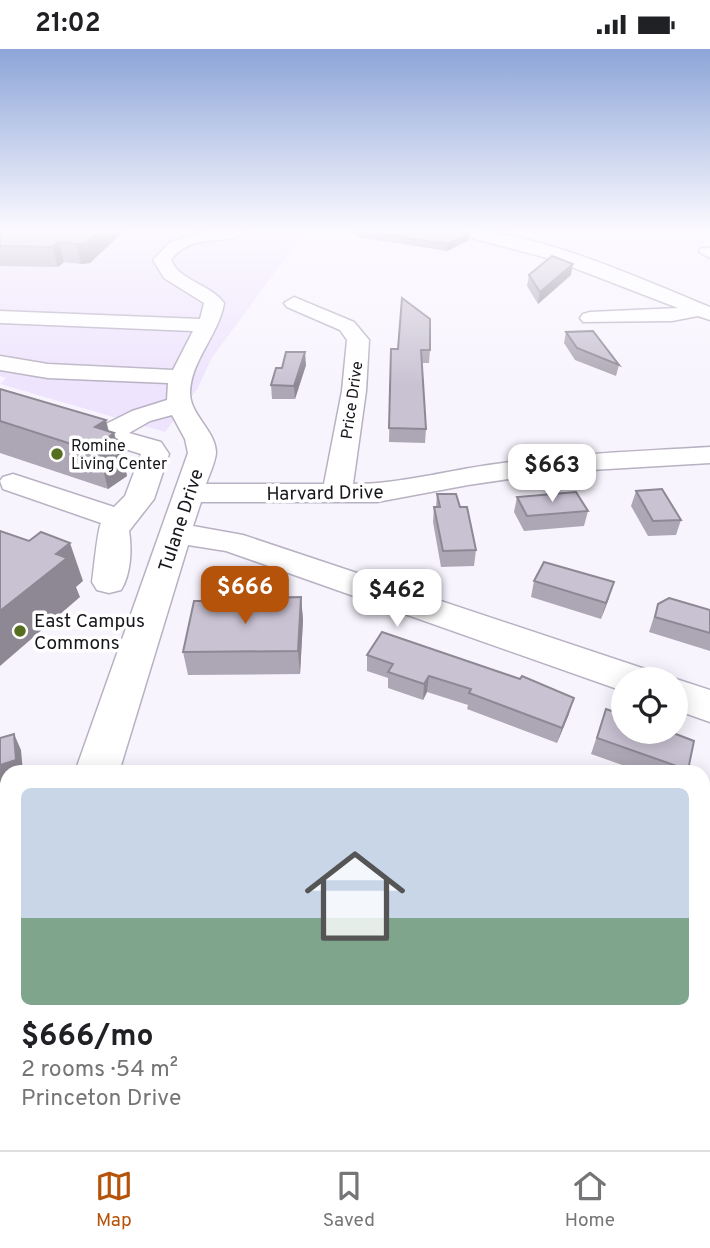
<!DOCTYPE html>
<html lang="en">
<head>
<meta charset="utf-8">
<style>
	body { margin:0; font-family:Overpass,sans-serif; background:#f6f6f6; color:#202124; height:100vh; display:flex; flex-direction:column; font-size:26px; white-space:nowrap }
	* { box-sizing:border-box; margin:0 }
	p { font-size:23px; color:#757577 }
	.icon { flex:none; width:38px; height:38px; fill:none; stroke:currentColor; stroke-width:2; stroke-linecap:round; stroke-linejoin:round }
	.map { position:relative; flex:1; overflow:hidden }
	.details { position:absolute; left:0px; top:716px; width:710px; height:387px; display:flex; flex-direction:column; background:#fff; border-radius:21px 21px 0 0; box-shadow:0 4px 18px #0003 }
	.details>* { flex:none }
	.fabs { position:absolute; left:611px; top:618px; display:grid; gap:14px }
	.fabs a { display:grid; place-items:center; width:77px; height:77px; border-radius:50%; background:#fff; box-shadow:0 4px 18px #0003; font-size:35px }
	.price { position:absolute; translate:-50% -60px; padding:0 16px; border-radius:14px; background:#fff; color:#222; font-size:23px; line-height:46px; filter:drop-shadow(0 2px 4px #0008) }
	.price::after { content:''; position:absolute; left:50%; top:42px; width:21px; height:16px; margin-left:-10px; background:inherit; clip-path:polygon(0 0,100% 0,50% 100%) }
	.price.current { background:#b45309; color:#fff }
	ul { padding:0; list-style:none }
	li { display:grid; align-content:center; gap:14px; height:371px; padding:0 21px }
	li+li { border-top:2px solid #e0e0e0 }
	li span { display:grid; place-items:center; height:217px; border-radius:10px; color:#555 }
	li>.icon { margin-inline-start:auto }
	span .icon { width:126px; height:126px; fill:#fffc; stroke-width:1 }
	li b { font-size:30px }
	.status { display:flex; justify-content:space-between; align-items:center; height:49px; padding:0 35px; background:#fff; direction:ltr }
	.status svg { height:19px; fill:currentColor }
	.tab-bar { display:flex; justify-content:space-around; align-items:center; height:98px; border-top:2px solid #e0e0e0; background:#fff; font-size:19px; color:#757577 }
	.tab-bar a { display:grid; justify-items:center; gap:4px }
	.tab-bar .current { color:#b45309 }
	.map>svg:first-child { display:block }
	.built { fill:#eee4fd }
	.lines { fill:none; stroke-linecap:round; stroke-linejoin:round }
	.minor-casing { stroke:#b8b1c2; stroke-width:3 }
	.minor { fill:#fff; fill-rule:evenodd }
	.wall { fill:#ada7b5 }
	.shaded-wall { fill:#8d8894 }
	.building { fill:#c9c2d3; stroke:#8d8894; stroke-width:2 }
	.poi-dot { fill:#556e20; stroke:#fff; stroke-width:2.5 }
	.labels { text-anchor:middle; stroke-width:7; stroke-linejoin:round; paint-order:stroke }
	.far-street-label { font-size:16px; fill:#18161c; stroke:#fff }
	.far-poi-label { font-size:16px; fill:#18161c; stroke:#fff; text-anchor:start }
	.street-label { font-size:19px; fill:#18161c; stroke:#fff }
	.poi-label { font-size:19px; fill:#18161c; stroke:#fff; text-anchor:start }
</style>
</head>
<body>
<div class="status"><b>21:02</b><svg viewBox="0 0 49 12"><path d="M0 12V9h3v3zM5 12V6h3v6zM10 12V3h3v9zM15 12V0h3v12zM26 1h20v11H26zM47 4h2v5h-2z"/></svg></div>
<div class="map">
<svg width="710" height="1101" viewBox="0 0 710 1101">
	<rect width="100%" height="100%" fill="#f8f4fe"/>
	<path class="built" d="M 0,182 L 305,182 L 211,310 L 198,339 L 165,383 L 0,335 L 6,329 L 0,327 Z"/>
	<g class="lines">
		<defs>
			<g id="minor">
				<path d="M 206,182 L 247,182 C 231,198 191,182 171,211 C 180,232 210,235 224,254 C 219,286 190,312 190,345 C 191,367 216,382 216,404 C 215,414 209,426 206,435 L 324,435 L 342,342 L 347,291 L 340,281 L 287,258 L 284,254 L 294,248 L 354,273 L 369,291 L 366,342 L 353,435 C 401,435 449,421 496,415 C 567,405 638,402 710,398 L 710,414 L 557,423 L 468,436 L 377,453 L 201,453 L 193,477 L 243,486 L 645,620 L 651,630 L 623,630 L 623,642 L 226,502 L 188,496 L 119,723 L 75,723 L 188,404 L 185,390 L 172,366 L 150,372 L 129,384 L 161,393 L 169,405 L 154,450 L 129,482 C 132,500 131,525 121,541 L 109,544 L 97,541 L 92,533 C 94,520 97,483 101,474 L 3,440 L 0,432 L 3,428 L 13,425 L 114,458 L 125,447 L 141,405 L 22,367 L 0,366 L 0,352 L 24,352 L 104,376 L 132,362 L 167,351 L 168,334 L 48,329 L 0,321 L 0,307 L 48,315 L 173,321 L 193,282 L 0,274 L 0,262 L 200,270 L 204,254 L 164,229 L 153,211 L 170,193 Z"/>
				<path d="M 454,182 C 527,177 641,230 710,258 L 710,271 L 698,267 L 672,272 L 583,273 L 580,269 L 583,265 L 590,263 L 678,259 L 551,210 L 456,185 Z"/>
				<path d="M 701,199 L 710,199 L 710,209 L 699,203 Z"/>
				<path d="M 675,630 L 676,630 L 710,641 L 710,673 L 676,661 Z"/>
				<path d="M 7,963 L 7,1039 L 0,1042 L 0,966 Z"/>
				<rect x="67" y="1096" width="64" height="5"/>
				<path d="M 275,1096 L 339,1096 L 337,1101 L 273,1101 Z"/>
			</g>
		</defs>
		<use href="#minor" class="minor-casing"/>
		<use href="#minor" class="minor"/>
	</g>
	<g class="wall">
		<path d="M 0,182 L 124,182 L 90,214 L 81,215 L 64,213 L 58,218 L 0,217 Z"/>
		<path d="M 353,182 L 460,182 L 469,191 L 447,202 L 357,188 Z"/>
		<path d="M 486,182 L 520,182 L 499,183 Z"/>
		<path d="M 529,226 L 571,226 L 538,255 L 527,237 Z"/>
		<path d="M 566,283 L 619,316 L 616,327 L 575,311 L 564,294 Z"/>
		<path d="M 391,300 L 430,301 L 429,314 L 422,314 L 426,380 L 425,394 L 389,393 Z"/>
		<path d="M 306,316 L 295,350 L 272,350 L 271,336 L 282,319 Z"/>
		<path d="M 0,340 L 114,384 L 116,390 L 118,391 L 127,427 L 108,440 L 0,404 Z"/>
		<path d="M 636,442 L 681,471 L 676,486 L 648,487 L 631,457 Z"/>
		<path d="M 437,445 L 460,458 L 476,501 L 474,517 L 441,518 L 433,473 L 434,458 L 436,458 Z"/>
		<path d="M 517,448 L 588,462 L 584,477 L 524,482 L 514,463 Z"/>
		<path d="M 534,532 L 609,549 L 601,570 L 531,548 Z"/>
		<path d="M 301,548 L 303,571 L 300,625 L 188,626 L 183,603 L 258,552 Z"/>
		<path d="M 658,555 L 710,561 L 710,602 L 649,583 Z"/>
		<path d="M 367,606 L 569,665 L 557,694 L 467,660 L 468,656 L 427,643 L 423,651 L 388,639 L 388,629 L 367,622 Z"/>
		<path d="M 606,660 L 688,721 L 687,723 L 642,723 L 591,705 Z"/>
		<path d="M 201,1096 L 221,1096 L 218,1101 L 209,1101 Z"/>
		<path d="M 532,1096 L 672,1096 L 671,1101 L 530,1101 Z"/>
	</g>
	<g class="shaded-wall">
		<path d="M 99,182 L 124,182 L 90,214 L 81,215 L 76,195 Z"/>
		<path d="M 470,185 L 469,191 L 447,202 L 447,195 Z"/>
		<path d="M 59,193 L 64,213 L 58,218 L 52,198 Z"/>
		<path d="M 573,215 L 571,226 L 538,255 L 540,243 Z"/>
		<path d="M 305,303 L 306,316 L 295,350 L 294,337 Z"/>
		<path d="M 106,371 L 110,387 L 114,384 L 116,392 L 118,391 L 127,427 L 108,440 L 99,404 L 95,378 Z"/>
		<path d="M 70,494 L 83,532 L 76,538 L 80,548 L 0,617 L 0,562 L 56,505 Z"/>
		<path d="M 614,533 L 609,549 L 601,570 L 606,554 Z"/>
		<path d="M 301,548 L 303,571 L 300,625 L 298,602 Z"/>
		<path d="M 429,627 L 427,643 L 423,651 L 424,635 Z"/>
		<path d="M 574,649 L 569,665 L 557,694 L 562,679 Z"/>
		<path d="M 14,685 L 21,701 L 23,723 L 7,723 L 7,732 L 0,734 L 0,716 Z"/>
		<path d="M 211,1096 L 221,1096 L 218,1101 L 214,1101 Z"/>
	</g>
	<g class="building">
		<path d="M 0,182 L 99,182 L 86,194 L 76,195 L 59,193 L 52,198 L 0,197 Z"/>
		<path d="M 359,182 L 460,182 L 470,185 L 447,195 Z"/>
		<path d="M 552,207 L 573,215 L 540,243 L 529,226 Z"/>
		<path d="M 402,249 L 430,270 L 430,301 L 421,301 L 426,380 L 389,379 L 391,300 L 398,300 Z"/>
		<path d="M 593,282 L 619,316 L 577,299 L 566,283 Z"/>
		<path d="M 286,303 L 305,303 L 294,337 L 271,336 L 276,319 L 282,319 Z"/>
		<path d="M 0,340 L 106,371 L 95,378 L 114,384 L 109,388 L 118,391 L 99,404 L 0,372 Z"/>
		<path d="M 662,440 L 681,471 L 653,472 L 636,442 Z"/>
		<path d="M 576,443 L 588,462 L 527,467 L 517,448 Z"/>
		<path d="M 437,445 L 456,445 L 460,458 L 467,458 L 476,501 L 443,502 L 434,458 L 440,458 Z"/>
		<path d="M 0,482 L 29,492 L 41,483 L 70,494 L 56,505 L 67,509 L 0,562 Z"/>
		<path d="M 544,513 L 614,533 L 606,554 L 534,532 Z"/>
		<path d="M 301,548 L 298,602 L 183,603 L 194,552 L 258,552 L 258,549 Z"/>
		<path d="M 669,549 L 710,561 L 710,584 L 655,568 L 658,555 Z"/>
		<path d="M 382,583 L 520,630 L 522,627 L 574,649 L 562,679 L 469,644 L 471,640 L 429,627 L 424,635 L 388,623 L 393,615 L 367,606 Z"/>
		<path d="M 606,660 L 623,666 L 623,682 L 668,682 L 694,692 L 688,721 L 597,689 Z"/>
		<path d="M 14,685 L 16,711 L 0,716 L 0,689 Z"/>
		<path d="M 539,1096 L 672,1096 L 671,1101 L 537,1101 Z"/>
	</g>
	<linearGradient id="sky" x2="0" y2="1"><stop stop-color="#8da5d8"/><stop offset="0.54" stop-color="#fcfaff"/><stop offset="1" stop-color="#fcfaff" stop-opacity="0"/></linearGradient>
	<rect width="710" height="336" fill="url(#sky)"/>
	<g class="poi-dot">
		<circle cx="57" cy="405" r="7"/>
		<circle cx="20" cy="582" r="7"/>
	</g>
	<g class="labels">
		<g class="far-street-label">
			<text transform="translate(351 351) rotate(-82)" y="6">Price Drive</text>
		</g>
		<g class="far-poi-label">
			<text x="71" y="402">Romine<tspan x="71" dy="18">Living Center</tspan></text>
		</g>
		<g class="street-label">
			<text transform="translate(325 443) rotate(-1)" y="7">Harvard Drive</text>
			<text transform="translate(180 471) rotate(-72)" y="7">Tulane Drive</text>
		</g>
		<g class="poi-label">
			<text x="34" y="578">East Campus<tspan x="34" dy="22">Commons</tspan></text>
		</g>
	</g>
</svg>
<div class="fabs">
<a><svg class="icon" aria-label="locate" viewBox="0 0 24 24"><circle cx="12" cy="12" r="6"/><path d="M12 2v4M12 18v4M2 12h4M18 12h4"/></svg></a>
</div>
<b class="price" style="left:552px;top:455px">$663</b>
<b class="price current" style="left:245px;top:577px">$666</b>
<b class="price" style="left:397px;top:580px">$462</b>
<section class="details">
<ul>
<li><span style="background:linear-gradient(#c9d6e8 60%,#7fa58c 0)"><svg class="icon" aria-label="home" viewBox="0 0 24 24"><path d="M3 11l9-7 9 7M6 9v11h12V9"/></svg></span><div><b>$666/mo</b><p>2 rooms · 54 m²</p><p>Princeton Drive</p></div></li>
</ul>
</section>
</div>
<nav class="tab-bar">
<a class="current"><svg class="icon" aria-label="map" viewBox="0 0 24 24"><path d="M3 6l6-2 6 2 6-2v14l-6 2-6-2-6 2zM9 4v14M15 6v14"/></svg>Map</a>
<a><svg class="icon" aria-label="saved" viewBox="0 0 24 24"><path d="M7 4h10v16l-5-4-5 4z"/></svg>Saved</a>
<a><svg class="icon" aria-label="home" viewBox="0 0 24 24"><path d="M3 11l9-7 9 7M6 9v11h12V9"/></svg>Home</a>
</nav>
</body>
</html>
